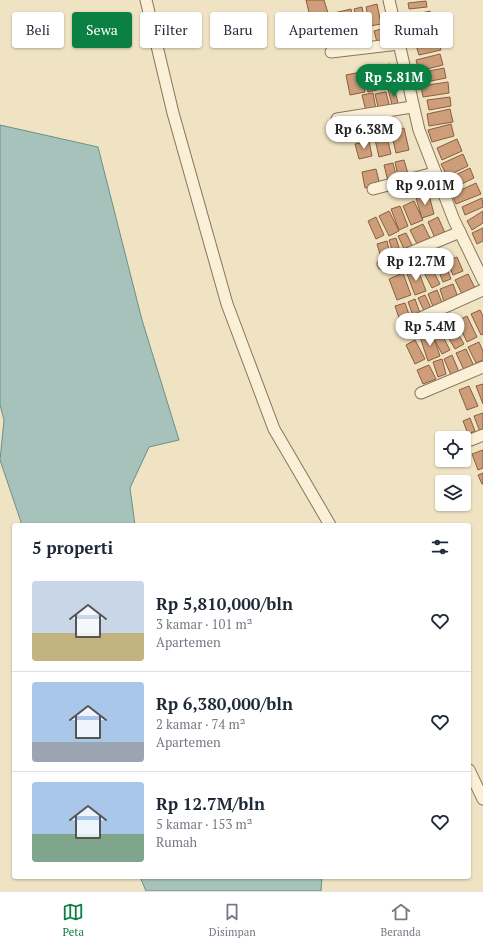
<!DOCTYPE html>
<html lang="id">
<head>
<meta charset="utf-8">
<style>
	body { margin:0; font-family:"PT Serif",serif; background:#f6f6f7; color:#1f2937; height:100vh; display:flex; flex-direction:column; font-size:15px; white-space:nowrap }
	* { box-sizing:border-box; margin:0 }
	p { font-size:13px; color:#747a83 }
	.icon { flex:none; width:22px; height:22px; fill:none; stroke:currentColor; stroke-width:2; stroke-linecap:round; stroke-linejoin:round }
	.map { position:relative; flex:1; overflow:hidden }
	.panel { position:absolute; left:12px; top:523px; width:459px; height:356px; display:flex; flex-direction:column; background:#fff; border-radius:4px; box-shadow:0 1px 3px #0004 }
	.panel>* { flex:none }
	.guide { position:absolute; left:12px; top:12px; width:459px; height:36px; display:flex; gap:8px }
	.fabs { position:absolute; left:435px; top:431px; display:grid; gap:8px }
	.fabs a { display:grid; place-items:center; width:36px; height:36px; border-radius:4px; background:#fff; box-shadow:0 1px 3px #0004; font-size:20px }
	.price { position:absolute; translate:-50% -34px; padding:0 9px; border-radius:14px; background:#fff; color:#222; font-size:13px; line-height:26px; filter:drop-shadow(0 1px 2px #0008) }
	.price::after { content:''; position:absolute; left:50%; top:24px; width:12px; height:9px; margin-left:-6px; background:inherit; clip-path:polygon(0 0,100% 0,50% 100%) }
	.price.selected { background:#0b8043; color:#fff }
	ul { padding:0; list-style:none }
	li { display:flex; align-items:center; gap:12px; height:100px; padding:0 20px }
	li+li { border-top:1px solid #e0e1e3 }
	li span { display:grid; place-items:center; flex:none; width:112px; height:80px; border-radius:4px; color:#555 }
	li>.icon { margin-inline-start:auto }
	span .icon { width:48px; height:48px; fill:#fffc; stroke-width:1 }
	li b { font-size:17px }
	h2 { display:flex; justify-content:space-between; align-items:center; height:48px; padding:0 20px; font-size:17px }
	.tag { padding:0 14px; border-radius:4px; background:#fff; box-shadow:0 1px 3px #0004; font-size:14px; line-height:36px }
	.tag.selected { background:#0b8043; color:#fff }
	.tabs { display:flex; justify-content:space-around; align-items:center; height:56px; border-top:1px solid #e0e1e3; background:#fff; font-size:11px; color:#747a83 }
	.tabs a { display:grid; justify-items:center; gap:2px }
	.tabs .selected { color:#0b8043 }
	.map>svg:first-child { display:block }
	.water { fill:#a6c2ba; stroke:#6c9088 }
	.building { fill:#cd9e79; stroke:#895e3f }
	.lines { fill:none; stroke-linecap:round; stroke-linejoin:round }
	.minor-casing { stroke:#8a745a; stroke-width:13 }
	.minor { stroke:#f9f0d7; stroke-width:11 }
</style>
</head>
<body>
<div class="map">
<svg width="483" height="891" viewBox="0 0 483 891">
	<rect width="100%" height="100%" fill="#efe3c3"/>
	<g class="water">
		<path d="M 0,125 L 98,147 L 142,320 L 179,440 L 149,447 L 130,488 L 135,525 L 22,525 L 0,460 L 4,420 L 0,405 Z"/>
		<path d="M 140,877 L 322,877 L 321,891 L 146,891 Z"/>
	</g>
	<g class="building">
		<path d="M 306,0 L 324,0 L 328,13 L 310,17 Z"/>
		<path d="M 426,1 L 427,7 L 409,9 L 408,3 Z"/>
		<path d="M 377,4 L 381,24 L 370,26 L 366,7 Z"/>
		<path d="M 362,7 L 366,27 L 359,28 L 354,9 Z"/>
		<path d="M 351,9 L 355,29 L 339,33 L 334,13 Z"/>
		<path d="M 430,11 L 432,20 L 410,25 L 408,16 Z"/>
		<path d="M 433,24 L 435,32 L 413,37 L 412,29 Z"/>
		<path d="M 324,29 L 327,42 L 311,46 L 308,33 Z"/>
		<path d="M 381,29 L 385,45 L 378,46 L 374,31 Z"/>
		<path d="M 354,32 L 358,46 L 348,48 L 345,35 Z"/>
		<path d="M 367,32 L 370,46 L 362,48 L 358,34 Z"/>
		<path d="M 342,34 L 346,48 L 337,50 L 334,36 Z"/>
		<path d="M 438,37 L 441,50 L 419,55 L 415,42 Z"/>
		<path d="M 440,54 L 443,65 L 419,71 L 416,60 Z"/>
		<path d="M 390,64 L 395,84 L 382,87 L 378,67 Z"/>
		<path d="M 444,68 L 446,78 L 421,83 L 419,73 Z"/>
		<path d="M 373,70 L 377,90 L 368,92 L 363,72 Z"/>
		<path d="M 361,72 L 365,92 L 350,95 L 346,75 Z"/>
		<path d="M 448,82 L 449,93 L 423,97 L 421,86 Z"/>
		<path d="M 394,87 L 399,107 L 393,109 L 388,89 Z"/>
		<path d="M 386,92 L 390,108 L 379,111 L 375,94 Z"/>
		<path d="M 373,93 L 376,109 L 366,111 L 362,95 Z"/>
		<path d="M 450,97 L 451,106 L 429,110 L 427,100 Z"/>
		<path d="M 450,109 L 453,122 L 429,126 L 427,114 Z"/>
		<path d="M 451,124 L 454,136 L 432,142 L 428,130 Z"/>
		<path d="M 404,128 L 409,150 L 396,153 L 391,131 Z"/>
		<path d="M 386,133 L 391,154 L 379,157 L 374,135 Z"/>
		<path d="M 457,139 L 462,151 L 442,160 L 437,148 Z"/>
		<path d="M 369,141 L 372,156 L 359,159 L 355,144 Z"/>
		<path d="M 463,154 L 468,166 L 447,176 L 441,164 Z"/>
		<path d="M 404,160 L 409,177 L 399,180 L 395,162 Z"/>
		<path d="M 393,163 L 397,179 L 388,181 L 384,165 Z"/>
		<path d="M 470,168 L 474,178 L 449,190 L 445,180 Z"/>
		<path d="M 376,169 L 380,185 L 365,188 L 362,172 Z"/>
		<path d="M 476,183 L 481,194 L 456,204 L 452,194 Z"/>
		<path d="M 429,195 L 434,214 L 422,218 L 416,198 Z"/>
		<path d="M 482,198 L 483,207 L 465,215 L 462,207 Z"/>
		<path d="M 414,201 L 423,220 L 411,225 L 403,206 Z"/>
		<path d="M 400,206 L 408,226 L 399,230 L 391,209 Z"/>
		<path d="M 389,211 L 399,231 L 389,236 L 379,216 Z"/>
		<path d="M 483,211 L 483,223 L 472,230 L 467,221 Z"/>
		<path d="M 376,217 L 384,235 L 376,239 L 368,221 Z"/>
		<path d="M 438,217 L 445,233 L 435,238 L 428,222 Z"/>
		<path d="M 423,224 L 430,238 L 417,244 L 410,230 Z"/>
		<path d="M 483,228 L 483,241 L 477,244 L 472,233 Z"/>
		<path d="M 406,233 L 413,247 L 405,251 L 398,236 Z"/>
		<path d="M 396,238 L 400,251 L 393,253 L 389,240 Z"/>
		<path d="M 387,241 L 391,259 L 382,261 L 377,244 Z"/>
		<path d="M 457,257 L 463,271 L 453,275 L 447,261 Z"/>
		<path d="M 443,259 L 451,279 L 443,282 L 435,262 Z"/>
		<path d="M 430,265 L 440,284 L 432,288 L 422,269 Z"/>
		<path d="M 418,270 L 426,291 L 415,295 L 407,274 Z"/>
		<path d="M 403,273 L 411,295 L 397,300 L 389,279 Z"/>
		<path d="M 468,274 L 475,288 L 462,294 L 455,280 Z"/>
		<path d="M 453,284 L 459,300 L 445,305 L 440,289 Z"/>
		<path d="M 437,290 L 443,305 L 434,309 L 428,294 Z"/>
		<path d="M 425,295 L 432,310 L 425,313 L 418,298 Z"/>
		<path d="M 415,299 L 421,316 L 414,318 L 408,302 Z"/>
		<path d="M 405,303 L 411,320 L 401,324 L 395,306 Z"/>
		<path d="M 480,310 L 483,316 L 483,334 L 481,335 L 471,314 Z"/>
		<path d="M 467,316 L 477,337 L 467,342 L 457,321 Z"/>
		<path d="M 452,323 L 464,344 L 455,349 L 443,328 Z"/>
		<path d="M 432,333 L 440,356 L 428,361 L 420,337 Z"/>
		<path d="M 441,333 L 450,350 L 442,354 L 433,337 Z"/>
		<path d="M 415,340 L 425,359 L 415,364 L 406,345 Z"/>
		<path d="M 479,342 L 483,351 L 483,360 L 476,363 L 468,347 Z"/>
		<path d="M 466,349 L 474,366 L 464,370 L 456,353 Z"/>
		<path d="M 452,355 L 459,372 L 451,375 L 444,359 Z"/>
		<path d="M 442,359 L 446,374 L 438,377 L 433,362 Z"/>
		<path d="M 429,365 L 436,379 L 423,384 L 417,370 Z"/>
		<path d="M 483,384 L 483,404 L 476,386 Z"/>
		<path d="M 469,386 L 478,406 L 467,410 L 459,390 Z"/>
		<path d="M 483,413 L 483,431 L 480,432 L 474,416 Z"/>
		<path d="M 470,418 L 475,431 L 468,434 L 463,421 Z"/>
		<path d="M 483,450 L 483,468 L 478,470 L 472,454 Z"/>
		<path d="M 483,473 L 483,484 L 482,484 L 478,475 Z"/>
	</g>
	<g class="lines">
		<defs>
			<g id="minor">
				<path d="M 146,0 L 173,113 L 227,304 L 274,429 L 330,525"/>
				<path d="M 389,0 L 419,130 L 454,220 L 483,280"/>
				<path d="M 331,52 L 399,44"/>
				<path d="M 337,119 L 412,107"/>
				<path d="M 373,189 L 434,173"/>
				<path d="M 383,264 L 460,232"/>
				<path d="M 407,324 L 483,290"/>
				<path d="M 421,393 L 483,367"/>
				<path d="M 471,440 L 483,435"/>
				<path d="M 469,770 L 483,799"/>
			</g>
		</defs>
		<use href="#minor" class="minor-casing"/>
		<use href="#minor" class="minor"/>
	</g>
</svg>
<div class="fabs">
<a><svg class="icon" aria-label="locate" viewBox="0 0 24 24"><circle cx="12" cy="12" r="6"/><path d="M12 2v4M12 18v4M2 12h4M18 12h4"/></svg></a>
<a><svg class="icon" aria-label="layers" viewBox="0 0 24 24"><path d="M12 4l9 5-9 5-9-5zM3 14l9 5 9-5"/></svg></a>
</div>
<b class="price selected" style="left:394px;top:98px">Rp 5.81M</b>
<b class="price" style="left:364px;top:150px">Rp 6.38M</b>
<b class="price" style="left:425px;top:206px">Rp 9.01M</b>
<b class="price" style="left:416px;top:282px">Rp 12.7M</b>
<b class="price" style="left:430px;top:347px">Rp 5.4M</b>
<div class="guide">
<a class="tag">Beli</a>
<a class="tag selected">Sewa</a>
<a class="tag">Filter</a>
<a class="tag">Baru</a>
<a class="tag">Apartemen</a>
<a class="tag">Rumah</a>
</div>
<section class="panel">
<h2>5 properti<svg class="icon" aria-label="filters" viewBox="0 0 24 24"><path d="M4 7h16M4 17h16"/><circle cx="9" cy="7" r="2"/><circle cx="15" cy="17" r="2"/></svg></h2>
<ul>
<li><span style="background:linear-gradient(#c9d6e8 65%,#c2b280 0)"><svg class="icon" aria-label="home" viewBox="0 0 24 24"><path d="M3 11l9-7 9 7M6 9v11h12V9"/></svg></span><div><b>Rp 5,810,000/bln</b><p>3 kamar · 101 m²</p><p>Apartemen</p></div><svg class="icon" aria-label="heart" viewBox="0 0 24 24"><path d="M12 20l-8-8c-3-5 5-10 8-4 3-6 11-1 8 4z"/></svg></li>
<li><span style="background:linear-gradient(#a9c7e8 75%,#9aa5b1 0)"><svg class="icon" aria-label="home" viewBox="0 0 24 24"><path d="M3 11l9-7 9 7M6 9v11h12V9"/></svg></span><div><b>Rp 6,380,000/bln</b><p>2 kamar · 74 m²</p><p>Apartemen</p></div><svg class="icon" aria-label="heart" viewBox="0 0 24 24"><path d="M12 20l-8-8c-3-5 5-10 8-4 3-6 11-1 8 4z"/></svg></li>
<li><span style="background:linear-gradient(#a9c7e8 65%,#7fa58c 0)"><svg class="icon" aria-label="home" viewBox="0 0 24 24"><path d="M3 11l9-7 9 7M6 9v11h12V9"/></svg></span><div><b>Rp 12.7M/bln</b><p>5 kamar · 153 m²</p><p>Rumah</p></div><svg class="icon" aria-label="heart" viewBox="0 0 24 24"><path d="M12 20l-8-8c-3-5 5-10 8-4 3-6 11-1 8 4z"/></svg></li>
</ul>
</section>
</div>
<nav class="tabs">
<a class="selected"><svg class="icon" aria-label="map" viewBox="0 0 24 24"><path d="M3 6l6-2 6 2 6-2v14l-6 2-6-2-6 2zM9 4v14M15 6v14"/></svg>Peta</a>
<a><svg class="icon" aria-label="saved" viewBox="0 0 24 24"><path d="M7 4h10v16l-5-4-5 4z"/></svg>Disimpan</a>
<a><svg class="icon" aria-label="home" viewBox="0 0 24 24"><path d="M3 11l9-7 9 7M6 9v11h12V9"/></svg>Beranda</a>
</nav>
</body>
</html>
